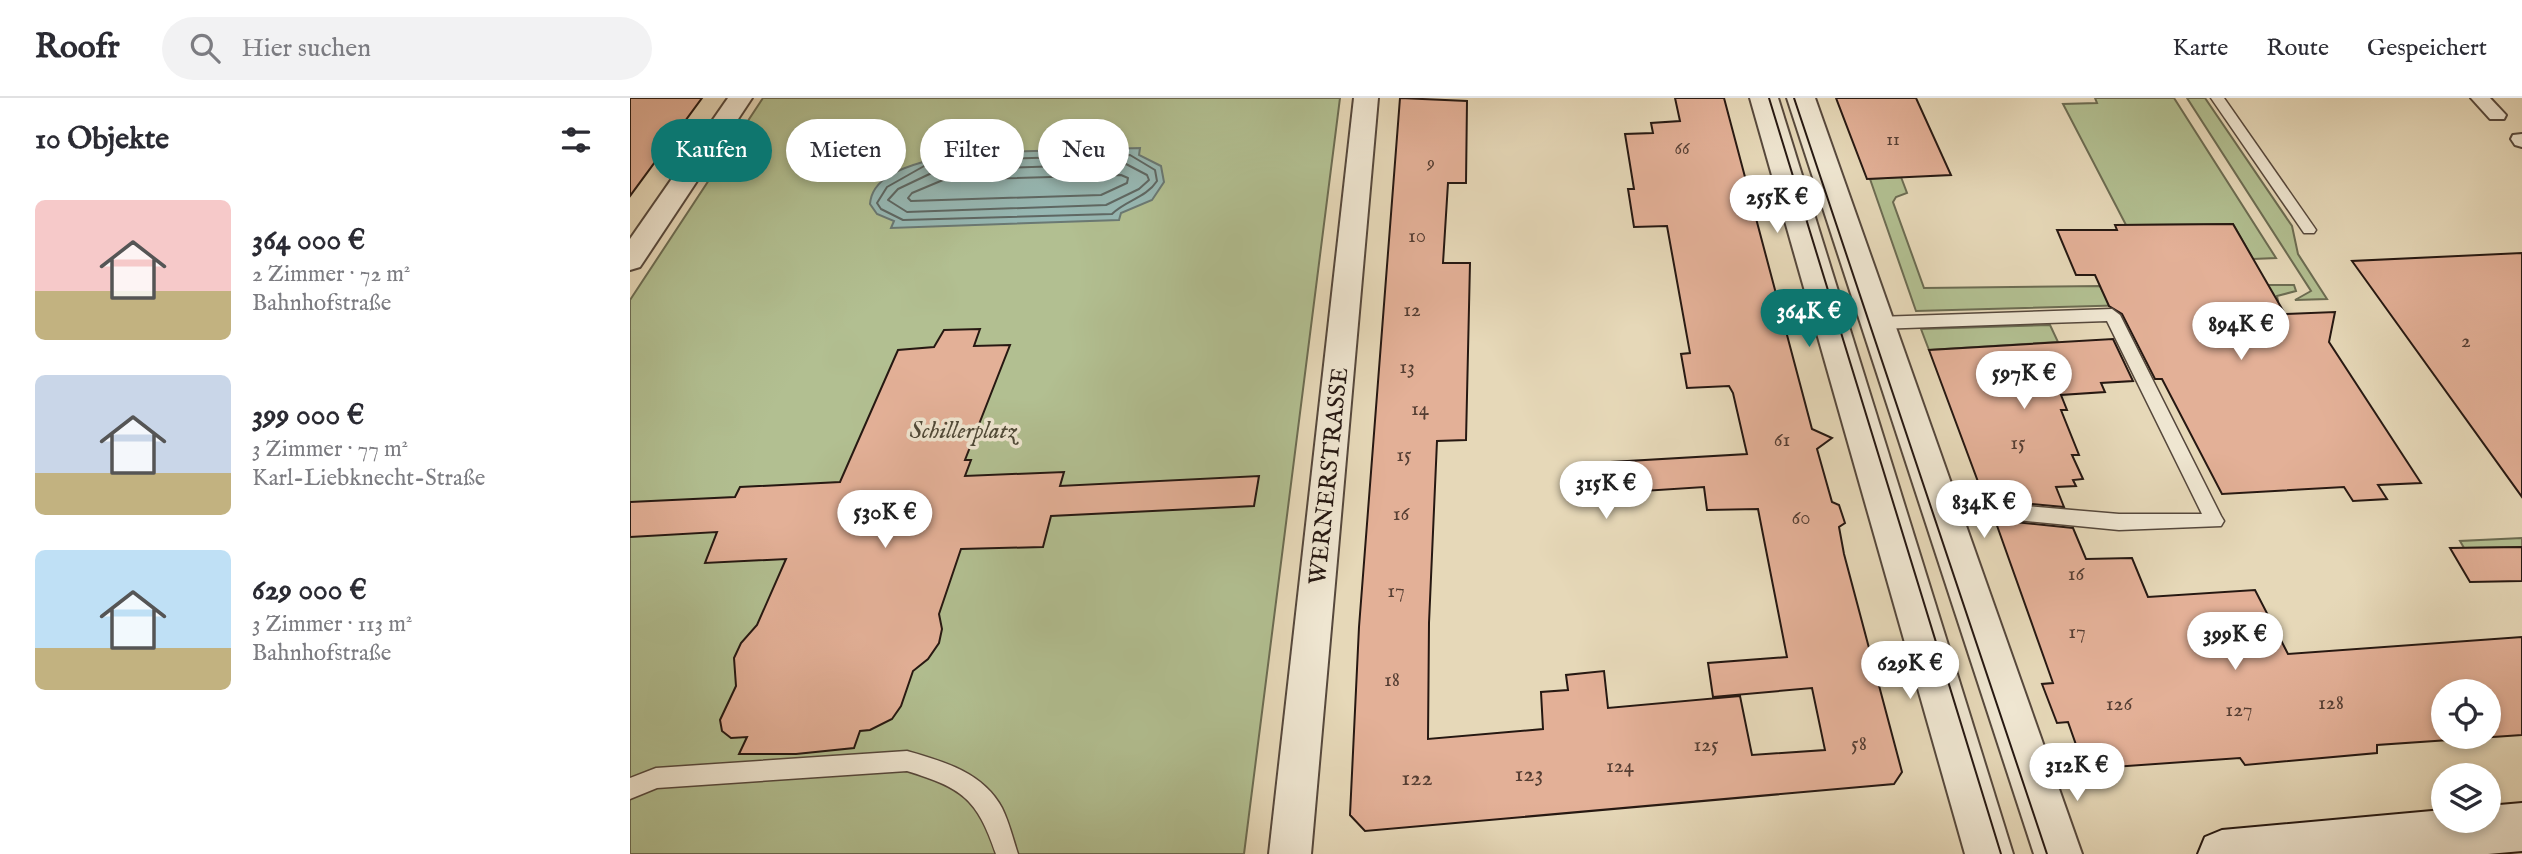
<!DOCTYPE html>
<html lang="de">
<head>
<meta charset="utf-8">
<style>
	body { margin:0; font-family:"IM FELL English",serif; background:#f2f2f3; color:#2b2b33; height:100vh; display:flex; flex-direction:column; font-size:26px; white-space:nowrap }
	* { box-sizing:border-box; margin:0 }
	p { font-size:23px; color:#7c7c81 }
	.icon { flex:none; width:38px; height:38px; fill:none; stroke:currentColor; stroke-width:2; stroke-linecap:round; stroke-linejoin:round }
	.map { position:relative; flex:1; overflow:hidden }
	.side { display:flex; flex-direction:column; background:#fff; width:630px }
	.side>* { flex:none }
	.hud { position:absolute; left:21px; top:21px; width:665px; height:63px; display:flex; gap:14px }
	.fabs { position:absolute; left:1801px; top:581px; display:grid; gap:14px }
	.fabs a { display:grid; place-items:center; width:70px; height:70px; border-radius:50%; background:#fff; box-shadow:0 4px 10px #0003; font-size:35px }
	.price { position:absolute; translate:-50% -60px; padding:0 16px; border-radius:24px; background:#fff; color:#222; font-size:23px; line-height:46px; filter:drop-shadow(0 2px 4px #0008) }
	.price::after { content:''; position:absolute; left:50%; top:42px; width:21px; height:16px; margin-left:-10px; background:inherit; clip-path:polygon(0 0,100% 0,50% 100%) }
	.price.active { background:#0f766e; color:#fff }
	ul { padding:0; list-style:none }
	li { display:flex; align-items:center; gap:21px; height:175px; padding:0 35px }
	li span { display:grid; place-items:center; flex:none; width:196px; height:140px; border-radius:10px; color:#555 }
	li>.icon { margin-inline-start:auto }
	span .icon { width:84px; height:84px; fill:#fffc; stroke-width:1 }
	li b { font-size:30px }
	h2 { display:flex; justify-content:space-between; align-items:center; height:84px; padding:0 35px; font-size:30px }
	.tag { padding:0 24px; border-radius:32px; background:#fff; box-shadow:0 4px 10px #0003; font-size:24px; line-height:63px }
	.tag.active { background:#0f766e; color:#fff }
	header { display:flex; align-items:center; gap:42px; box-sizing:border-box; height:98px; padding:0 35px; background:#fff; border-bottom:2px solid #e1e1e2 }
	header strong { font-size:33px }
	nav { display:flex; gap:38px; margin-inline-start:auto; font-size:24px }
	.search { width:490px; height:63px; background:#f2f2f3; display:flex; align-items:center; gap:18px; box-sizing:border-box; padding:0 24px; border-radius:38px; color:#7c7c81; font-size:26px }
	main { display:flex; flex:1; min-height:0 }
	.map>svg:first-child { display:block }
	.green { fill:#b2bf91; stroke:#6c6c52; stroke-width:2 }
	.water { fill:#97b9b5; stroke:#6a7974; stroke-width:2 }
	.lines { fill:none; stroke-linecap:round; stroke-linejoin:round }
	.shore { stroke:#5e6864; stroke-width:2 }
	.building { fill:#e3b097; stroke:#261812; stroke-width:2; fill-rule:evenodd }
	.service-casing { stroke:#56483c; stroke-width:3 }
	.pedestrian-casing { stroke:#56483c; stroke-width:4 }
	.minor-casing { stroke:#56483c; stroke-width:4 }
	.tertiary-casing { stroke:#56483c; stroke-width:4 }
	.secondary-casing { stroke:#261812; stroke-width:4 }
	.service { fill:#efe6d1; fill-rule:evenodd }
	.pedestrian { fill:#efe6d1; fill-rule:evenodd }
	.minor { fill:#efe6d1; fill-rule:evenodd }
	.tertiary { fill:#efe6d1; fill-rule:evenodd }
	.secondary { fill:#efe6d1; fill-rule:evenodd }
	.tram { stroke:#261812; stroke-width:2 }
	.labels { text-anchor:middle; stroke-width:7; stroke-linejoin:round; paint-order:stroke }
	.far-number-label { font-size:18px; fill:#553e33 }
	.number-label { font-size:21px; fill:#553e33 }
	.park-label { font-size:24px; font-style:italic; fill:#504a38; stroke:#efe6d1 }
	.street-label { font-size:24px; fill:#261812; stroke:#efe6d1 }
	.near-number-label { font-size:24px; fill:#553e33 }
</style>
</head>
<body>
<header>
<strong>Roofr</strong>
<div class="search"><svg class="icon" aria-label="search" viewBox="0 0 24 24"><circle cx="10" cy="10" r="6"/><path d="M15 15l6 6"/></svg>Hier suchen</div>
<nav><a>Karte</a><a>Route</a><a>Gespeichert</a></nav>
</header>
<main>
<section class="side">
<h2>10 Objekte<svg class="icon" aria-label="filters" viewBox="0 0 24 24"><path d="M4 7h16M4 17h16"/><circle cx="9" cy="7" r="2"/><circle cx="15" cy="17" r="2"/></svg></h2>
<ul>
<li><span style="background:linear-gradient(#f6c9c9 65%,#c2b280 0)"><svg class="icon" aria-label="home" viewBox="0 0 24 24"><path d="M3 11l9-7 9 7M6 9v11h12V9"/></svg></span><div><b>364 000 €</b><p>2 Zimmer · 72 m²</p><p>Bahnhofstraße</p></div></li>
<li><span style="background:linear-gradient(#c9d6e8 70%,#c2b280 0)"><svg class="icon" aria-label="home" viewBox="0 0 24 24"><path d="M3 11l9-7 9 7M6 9v11h12V9"/></svg></span><div><b>399 000 €</b><p>3 Zimmer · 77 m²</p><p>Karl-Liebknecht-Straße</p></div></li>
<li><span style="background:linear-gradient(#bfe0f5 70%,#c2b280 0)"><svg class="icon" aria-label="home" viewBox="0 0 24 24"><path d="M3 11l9-7 9 7M6 9v11h12V9"/></svg></span><div><b>629 000 €</b><p>3 Zimmer · 113 m²</p><p>Bahnhofstraße</p></div></li>
</ul>
</section>
<div class="map">
<svg width="1892" height="756" viewBox="0 0 1892 756">
	<rect width="100%" height="100%" fill="#e6d8b8"/>
	<filter id="stains"><feTurbulence type="fractalNoise" baseFrequency=".00286" numOctaves="4"/><feColorMatrix values="0 0 0 0 .2 0 0 0 0 .09 0 0 0 0 .02 0 0 0 .5 -.17"/></filter>
	<radialGradient id="worn" r=".72"><stop offset=".6" stop-color="#630" stop-opacity="0"/><stop offset="1" stop-color="#630" stop-opacity=".3"/></radialGradient>
	<g class="green">
		<path d="M 133,0 L 710,0 L 614,756 L 0,756 L 0,202 Z"/>
		<path d="M 1465,0 L 1544,0 L 1646,160 L 1623,161 L 1603,126 L 1496,127 L 1433,6 L 1467,5 Z"/>
		<path d="M 1557,0 L 1575,0 L 1662,128 L 1668,156 L 1697,201 L 1665,202 L 1681,193 Z"/>
		<path d="M 1271,79 L 1277,95 L 1266,99 L 1263,104 L 1294,190 L 1470,188 L 1473,194 L 1640,192 L 1638,187 L 1664,187 L 1666,193 L 1647,198 L 1648,203 L 1286,213 L 1240,81 Z"/>
		<path d="M 1420,227 L 1428,244 L 1299,252 L 1291,231 Z"/>
		<path d="M 1892,440 L 1892,449 L 1834,450 L 1830,443 Z"/>
	</g>
	<path class="water" d="M 510,50 L 509,57 L 531,68 L 534,84 L 522,102 L 491,115 L 489,122 L 261,130 L 264,123 L 247,116 L 240,106 C 242,80 272,70 293,64 L 297,56 Z"/>
	<g class="lines">
		<g class="shore">
			<path d="M 500,57 L 525,72 L 527,83 C 516,100 496,102 482,116 L 273,122 L 251,111 L 247,105 L 257,89 L 303,63 Z"/>
			<path d="M 496,66 L 517,77 L 519,82 L 509,91 L 476,107 L 277,114 L 258,102 L 268,91 L 308,72 Z"/>
			<path d="M 491,77 L 498,80 L 497,85 L 471,97 L 281,103 L 278,100 L 282,95 L 313,82 Z"/>
		</g>
	</g>
	<g class="building">
		<path d="M 0,0 L 72,0 L 0,98 Z"/>
		<path d="M 770,0 L 837,3 L 836,85 L 818,85 L 813,165 L 840,165 L 836,342 L 807,343 L 799,525 L 798,641 L 913,631 L 911,594 L 938,592 L 936,577 L 974,573 L 978,610 L 1110,598 L 1122,657 L 1195,652 L 1182,590 L 1083,599 L 1078,565 L 1157,559 L 1128,411 L 1077,412 L 1074,389 L 967,396 L 964,365 L 1117,356 L 1103,295 L 1099,288 L 1057,290 L 1051,256 L 1060,255 L 1037,128 L 1004,129 L 998,91 L 1004,91 L 995,36 L 1023,35 L 1021,25 L 1050,23 L 1045,0 L 1094,0 L 1182,331 L 1202,340 L 1187,351 L 1202,404 L 1209,407 L 1215,425 L 1209,429 L 1214,456 L 1272,674 L 1264,686 L 735,733 L 720,717 L 729,529 Z"/>
		<path d="M 1206,0 L 1286,0 L 1321,77 L 1237,81 Z"/>
		<path d="M 1603,126 L 1655,216 L 1705,214 L 1699,244 L 1791,385 L 1748,387 L 1757,401 L 1723,403 L 1714,389 L 1592,396 L 1532,281 L 1525,281 L 1492,216 L 1479,208 L 1465,177 L 1446,177 L 1427,132 L 1487,132 L 1485,127 Z"/>
		<path d="M 1892,155 L 1892,399 L 1722,163 Z"/>
		<path d="M 350,231 L 344,248 L 380,247 L 335,362 L 341,362 L 335,378 L 434,374 L 430,388 L 629,378 L 624,408 L 421,418 L 413,449 L 331,451 L 309,516 L 312,531 L 309,545 L 298,561 L 283,573 L 271,608 L 262,621 L 240,632 L 230,633 L 224,650 L 166,656 L 109,656 L 117,639 L 101,640 L 92,633 L 90,622 L 106,588 L 104,560 L 111,545 L 127,527 L 156,461 L 75,465 L 87,434 L 0,439 L 0,404 L 105,399 L 110,389 L 210,384 L 268,252 L 304,249 L 314,232 Z"/>
		<path d="M 1483,241 L 1503,283 L 1471,285 L 1475,294 L 1431,297 L 1437,312 L 1431,312 L 1449,357 L 1442,357 L 1453,381 L 1443,382 L 1446,388 L 1426,389 L 1434,409 L 1358,402 L 1353,389 L 1350,389 L 1299,252 Z"/>
		<path d="M 1365,422 L 1443,430 L 1456,461 L 1502,460 L 1518,499 L 1625,492 L 1658,556 L 1892,539 L 1892,637 L 1747,647 L 1747,655 L 1615,667 L 1610,660 L 1469,670 L 1450,658 L 1438,624 L 1427,625 L 1412,586 L 1423,585 ZM 1813,593 L 1858,593 L 1858,639 L 1813,639 Z"/>
		<path d="M 1892,449 L 1892,483 L 1840,484 L 1820,450 Z"/>
	</g>
	<g class="lines">
		<defs>
			<g id="service">
				<path d="M 1581,0 L 1594,0 L 1684,129 L 1686,132 L 1684,135 L 1674,135 Z"/>
				<path d="M 1482,211 L 1490,217 L 1591,418 L 1594,423 L 1591,428 L 1489,432 L 1336,417 L 1311,419 L 1305,417 L 1302,412 L 1305,407 L 1336,403 L 1489,416 L 1572,416 L 1477,223 L 1247,231 L 1239,225 L 1247,219 Z"/>
				<path d="M 277,653 C 312,663 353,674 372,710 C 379,724 383,741 388,756 L 366,756 C 347,700 332,690 277,673 L 27,690 L 0,701 L 0,680 L 26,670 Z"/>
			</g>
			<g id="pedestrian">
				<path d="M 1841,0 L 1860,0 L 1876,17 L 1874,21 L 1860,21 Z"/>
				<path d="M 1892,36 L 1892,49 L 1885,47 L 1881,41 L 1883,37 Z"/>
			</g>
			<g id="minor">
				<path d="M 98,0 L 122,0 L 10,169 L 0,172 L 0,141 Z"/>
				<path d="M 724,0 L 748,0 L 681,756 L 639,756 Z"/>
			</g>
			<g id="tertiary">
				<path d="M 1120,0 L 1148,0 L 1383,756 L 1335,756 Z"/>
				<path d="M 1157,0 L 1185,0 L 1452,756 L 1404,756 Z"/>
			</g>
			<path id="secondary" d="M 1892,705 L 1892,753 L 1858,756 L 1568,756 L 1575,739 L 1592,732 L 1813,712 L 1813,723 L 1858,723 L 1858,708 Z"/>
		</defs>
		<use href="#service" class="service-casing"/>
		<use href="#pedestrian" class="pedestrian-casing"/>
		<use href="#minor" class="minor-casing"/>
		<use href="#tertiary" class="tertiary-casing"/>
		<use href="#secondary" class="secondary-casing"/>
		<use href="#service" class="service"/>
		<use href="#pedestrian" class="pedestrian"/>
		<use href="#minor" class="minor"/>
		<use href="#tertiary" class="tertiary"/>
		<use href="#secondary" class="secondary"/>
		<g class="tram">
			<path d="M 1139,0 L 1371,756"/>
			<path d="M 1164,0 L 1417,756"/>
		</g>
	</g>
	<g class="labels">
		<g class="far-number-label">
			<text x="1263" y="47">11</text>
			<text x="1052" y="56">66</text>
			<text x="801" y="70">9</text>
		</g>
		<g class="number-label">
			<text x="787" y="144">10</text>
			<text x="782" y="218">12</text>
			<text x="1836" y="249">2</text>
			<text x="777" y="275">13</text>
			<text x="790" y="317">14</text>
			<text x="1152" y="348">61</text>
			<text x="1388" y="351">15</text>
			<text x="774" y="363">15</text>
			<text x="771" y="422">16</text>
			<text x="1171" y="426">60</text>
			<text x="1446" y="482">16</text>
			<text x="766" y="499">17</text>
			<text x="1447" y="540">17</text>
			<text x="762" y="588">18</text>
			<text x="1701" y="611">128</text>
			<text x="1489" y="612">126</text>
			<text x="1609" y="618">127</text>
			<text x="1229" y="652">58</text>
			<text x="1076" y="653">125</text>
			<text x="990" y="674">124</text>
		</g>
		<g class="park-label">
			<text x="333" y="340">Schillerplatz</text>
		</g>
		<g class="street-label">
			<text transform="translate(698 378) rotate(-84)" y="8">WERNERSTRASSE</text>
		</g>
		<g class="near-number-label">
			<text x="899" y="683">123</text>
			<text x="787" y="687">122</text>
		</g>
	</g>
	<rect width="100%" height="100%" filter="url(#stains)"/>
	<rect width="100%" height="100%" fill="url(#worn)"/>
</svg>
<div class="fabs">
<a><svg class="icon" aria-label="locate" viewBox="0 0 24 24"><circle cx="12" cy="12" r="6"/><path d="M12 2v4M12 18v4M2 12h4M18 12h4"/></svg></a>
<a><svg class="icon" aria-label="layers" viewBox="0 0 24 24"><path d="M12 4l9 5-9 5-9-5zM3 14l9 5 9-5"/></svg></a>
</div>
<b class="price" style="left:1147px;top:137px">255K €</b>
<b class="price active" style="left:1179px;top:251px">364K €</b>
<b class="price" style="left:1611px;top:264px">894K €</b>
<b class="price" style="left:1394px;top:313px">597K €</b>
<b class="price" style="left:976px;top:423px">315K €</b>
<b class="price" style="left:1354px;top:442px">834K €</b>
<b class="price" style="left:255px;top:452px">530K €</b>
<b class="price" style="left:1605px;top:574px">399K €</b>
<b class="price" style="left:1280px;top:603px">629K €</b>
<b class="price" style="left:1447px;top:705px">312K €</b>
<div class="hud">
<a class="tag active">Kaufen</a>
<a class="tag">Mieten</a>
<a class="tag">Filter</a>
<a class="tag">Neu</a>
</div>
</div>
</main>
</body>
</html>
